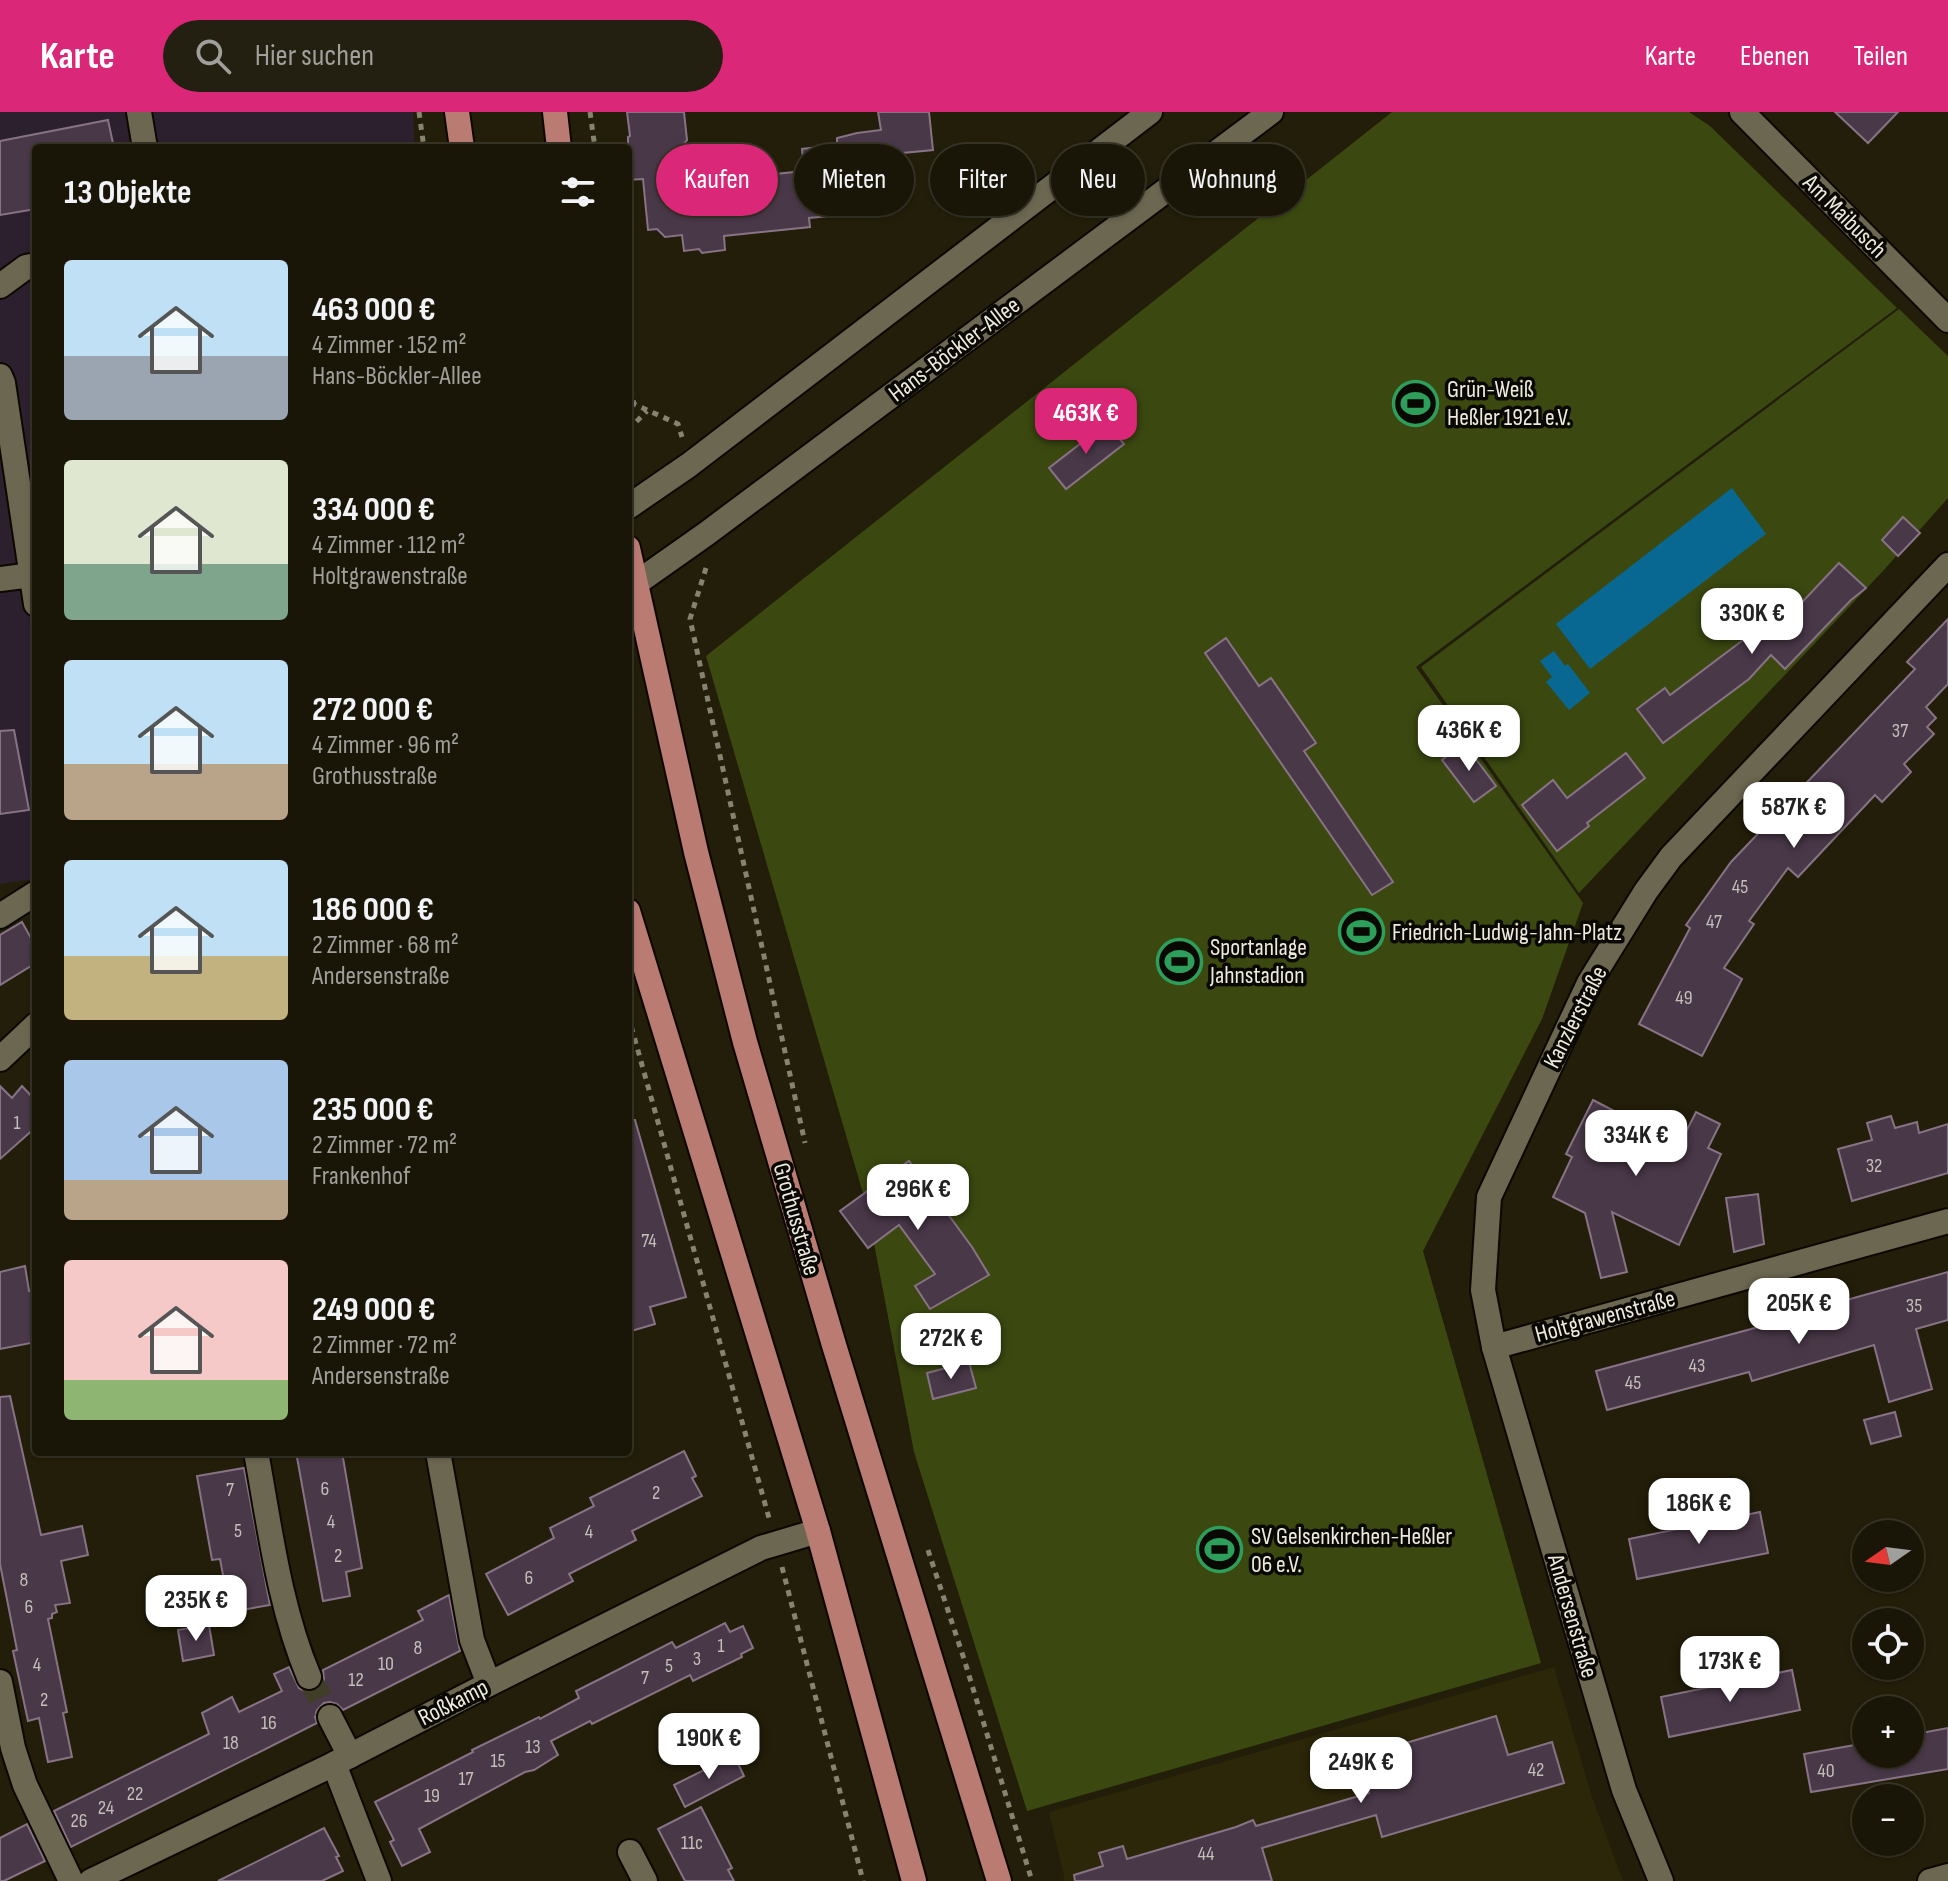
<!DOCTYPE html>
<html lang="de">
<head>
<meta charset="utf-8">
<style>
	body { margin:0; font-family:"Sofia Sans Condensed",sans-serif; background:#231f11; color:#f1f3f6; height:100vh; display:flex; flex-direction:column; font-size:30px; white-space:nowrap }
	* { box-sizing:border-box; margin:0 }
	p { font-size:26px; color:#9f9f9b }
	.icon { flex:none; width:44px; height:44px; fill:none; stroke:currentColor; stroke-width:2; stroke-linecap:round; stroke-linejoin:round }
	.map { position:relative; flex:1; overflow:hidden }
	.side { position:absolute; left:32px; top:32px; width:600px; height:1312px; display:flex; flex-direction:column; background:#1a1607; border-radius:8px; box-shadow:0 2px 6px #0004,0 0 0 2px #383528 }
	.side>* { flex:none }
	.top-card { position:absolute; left:656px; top:32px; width:760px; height:72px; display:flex; gap:16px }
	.needle { width:52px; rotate:256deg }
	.controls { position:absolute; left:1852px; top:1408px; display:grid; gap:16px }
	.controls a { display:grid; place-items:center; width:72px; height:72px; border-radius:50%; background:#1a1607; box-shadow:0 2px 6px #0004,0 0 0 2px #383528; font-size:40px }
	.price { position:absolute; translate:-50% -68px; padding:0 18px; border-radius:16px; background:#fff; color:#222; font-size:26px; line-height:52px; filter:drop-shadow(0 2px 4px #0008) }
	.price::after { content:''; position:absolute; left:50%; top:48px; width:24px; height:18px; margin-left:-12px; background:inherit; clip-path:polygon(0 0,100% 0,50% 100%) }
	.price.selected { background:#db2777; color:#fff }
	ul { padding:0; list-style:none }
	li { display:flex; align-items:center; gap:24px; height:200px; padding:0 32px }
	li span { display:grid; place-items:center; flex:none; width:224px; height:160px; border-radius:8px; color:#555 }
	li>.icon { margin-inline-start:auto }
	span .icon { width:96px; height:96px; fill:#fffc; stroke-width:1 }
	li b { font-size:34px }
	h2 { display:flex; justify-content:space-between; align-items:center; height:96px; padding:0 32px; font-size:34px }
	.tag { padding:0 28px; border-radius:36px; background:#1a1607; box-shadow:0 2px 6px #0004,0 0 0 2px #383528; font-size:28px; line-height:72px }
	.tag.selected { background:#db2777; color:#fff }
	header { display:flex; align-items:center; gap:48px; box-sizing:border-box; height:112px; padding:0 40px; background:#db2777; color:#fff }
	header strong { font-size:38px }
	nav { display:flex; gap:44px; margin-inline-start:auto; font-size:28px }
	.search { width:560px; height:72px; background:#231f11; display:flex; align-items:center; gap:20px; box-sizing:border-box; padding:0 28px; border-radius:44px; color:#9f9f9b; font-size:30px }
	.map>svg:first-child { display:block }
	.industrial { fill:#2c202e }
	.built { fill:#2c2709 }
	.green { fill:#3b4910 }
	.water { fill:#096892 }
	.building { fill:#493848; stroke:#877385; stroke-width:2 }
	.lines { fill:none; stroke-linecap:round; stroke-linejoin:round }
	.minor-tunnel { stroke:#403d29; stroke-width:24; stroke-dasharray:24 12; stroke-linecap:butt }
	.minor-casing { stroke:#0c0800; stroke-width:28 }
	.major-casing { stroke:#0c0800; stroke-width:28 }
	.path { stroke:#868372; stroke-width:5; stroke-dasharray:6 6; stroke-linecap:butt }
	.minor { stroke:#6c6750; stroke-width:24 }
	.major { stroke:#ba7b72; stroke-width:24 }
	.labels { text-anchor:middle; stroke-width:7; stroke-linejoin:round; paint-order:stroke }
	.number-label { font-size:20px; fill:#c4beb8 }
	.street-label { font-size:24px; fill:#edebdd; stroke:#0a0802 }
	.poi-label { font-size:24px; fill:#edebdd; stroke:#0a0802; text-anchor:start }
</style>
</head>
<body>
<header>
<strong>Karte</strong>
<div class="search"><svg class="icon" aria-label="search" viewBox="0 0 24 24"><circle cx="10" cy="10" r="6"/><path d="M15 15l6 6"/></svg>Hier suchen</div>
<nav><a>Karte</a><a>Ebenen</a><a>Teilen</a></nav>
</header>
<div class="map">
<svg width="1948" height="1769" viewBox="0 0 1948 1769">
	<rect width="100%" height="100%" fill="#221e09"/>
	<path class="industrial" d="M 0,0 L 413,0 L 415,36 L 36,36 L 36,761 L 33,767 L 0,772 Z"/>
	<path class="built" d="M 1554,1555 L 1591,1682 L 1623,1769 L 1065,1769 L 1049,1700 Z"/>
	<g class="green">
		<path d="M 1392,0 L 1689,0 L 1710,14 L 1897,196 L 1416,555 L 1583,791 L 1542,907 L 1423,1139 L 1541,1551 L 1027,1699 L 914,1340 L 867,1095 L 706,544 Z"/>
		<path d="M 1899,197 L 1948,244 L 1948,386 L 1883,459 L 1579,781 L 1421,555 Z"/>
	</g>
	<g class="water">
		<path d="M 1732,376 L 1766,422 L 1590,557 L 1556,512 Z"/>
		<path d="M 1554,539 L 1565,554 L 1568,552 L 1590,581 L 1569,598 L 1546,570 L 1552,565 L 1540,549 Z"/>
	</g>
	<g class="building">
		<path d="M 627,0 L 684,0 L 687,28 L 681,36 L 685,71 L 804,59 L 802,37 L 837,33 L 837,26 L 857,21 L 881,18 L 878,0 L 929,0 L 933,38 L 882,43 L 885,72 L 851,75 L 852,81 L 848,81 L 851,102 L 809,106 L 810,115 L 724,124 L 725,138 L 702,141 L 699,137 L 684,139 L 682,123 L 665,125 L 657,117 L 648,118 L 643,67 L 628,68 L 628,25 L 630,24 Z"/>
		<path d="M 1835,0 L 1898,0 L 1868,31 Z"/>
		<path d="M 108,8 L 114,36 L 36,36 L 36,97 L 0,103 L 0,29 Z"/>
		<path d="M 1107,311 L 1124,332 L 1066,377 L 1049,356 Z"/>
		<path d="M 1903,405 L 1920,421 L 1898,444 L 1882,428 Z"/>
		<path d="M 1839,451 L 1866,476 L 1851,488 L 1785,557 L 1771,543 L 1749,567 L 1663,631 L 1637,597 L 1665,576 L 1670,583 L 1767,510 L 1776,518 Z"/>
		<path d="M 1948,507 L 1948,572 L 1926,595 L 1936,606 L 1927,615 L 1934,622 L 1904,652 L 1911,660 L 1882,690 L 1875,683 L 1798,765 L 1788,756 L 1749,809 L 1754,812 L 1724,856 L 1742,867 L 1702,944 L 1639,912 L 1690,816 L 1686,813 L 1731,750 L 1915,557 L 1907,550 Z"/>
		<path d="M 1226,526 L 1259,574 L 1271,566 L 1316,631 L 1304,639 L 1393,770 L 1372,783 L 1205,541 Z"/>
		<path d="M 14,618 L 29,698 L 0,702 L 0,619 Z"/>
		<path d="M 1464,631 L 1496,674 L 1474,690 L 1442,648 Z"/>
		<path d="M 1626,641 L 1645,666 L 1587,711 L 1589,714 L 1557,739 L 1522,693 L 1553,668 L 1567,686 Z"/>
		<path d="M 22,810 L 36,835 L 36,851 L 0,873 L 0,823 Z"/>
		<path d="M 0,974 L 12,986 L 22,974 L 36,989 L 36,1015 L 0,1047 Z"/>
		<path d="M 1593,988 L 1639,1012 L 1643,1004 L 1684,1024 L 1696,1000 L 1720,1012 L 1708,1036 L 1721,1042 L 1679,1133 L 1612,1100 L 1627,1160 L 1601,1166 L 1585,1101 L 1553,1085 L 1572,1045 L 1566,1042 Z"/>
		<path d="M 1891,1004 L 1895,1016 L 1917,1010 L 1919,1021 L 1948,1012 L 1948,1061 L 1852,1089 L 1838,1037 L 1872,1028 L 1867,1011 Z"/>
		<path d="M 628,1008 L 635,1008 L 686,1185 L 650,1195 L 655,1212 L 628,1220 Z"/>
		<path d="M 909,1049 L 972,1135 L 989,1163 L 930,1197 L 915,1174 L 935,1162 L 899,1113 L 868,1136 L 840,1099 Z"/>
		<path d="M 1758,1082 L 1764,1132 L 1734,1140 L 1726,1086 Z"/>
		<path d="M 25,1154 L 29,1179 L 36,1177 L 36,1230 L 0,1237 L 0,1160 Z"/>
		<path d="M 1948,1160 L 1948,1208 L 1916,1217 L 1932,1277 L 1889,1290 L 1874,1233 L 1752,1269 L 1749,1260 L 1607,1298 L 1596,1259 L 1751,1217 L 1828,1195 L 1828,1193 Z"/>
		<path d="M 969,1250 L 976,1276 L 933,1287 L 927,1261 Z"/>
		<path d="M 10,1284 L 41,1423 L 82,1414 L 88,1443 L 61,1449 L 70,1491 L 55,1493 L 57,1500 L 52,1502 L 52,1506 L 48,1507 L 67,1600 L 63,1601 L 72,1645 L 48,1650 L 39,1606 L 28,1609 L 13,1539 L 17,1538 L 0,1452 L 0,1285 Z"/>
		<path d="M 1895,1300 L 1901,1324 L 1871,1332 L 1864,1308 Z"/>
		<path d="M 684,1339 L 696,1364 L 692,1366 L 702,1384 L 632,1419 L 636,1428 L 569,1462 L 573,1469 L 508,1503 L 486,1462 L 554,1426 L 550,1416 L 594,1394 L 590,1386 Z"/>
		<path d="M 296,1340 L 342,1340 L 362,1456 L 346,1460 L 350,1484 L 323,1489 Z"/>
		<path d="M 244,1356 L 270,1493 L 230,1500 L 220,1447 L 212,1448 L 197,1364 Z"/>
		<path d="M 1760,1400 L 1768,1441 L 1637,1467 L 1629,1427 Z"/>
		<path d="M 449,1483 L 460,1539 L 343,1598 L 337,1592 L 330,1590 L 324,1591 L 317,1598 L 315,1605 L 317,1611 L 71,1735 L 54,1699 L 209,1622 L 202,1601 L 232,1585 L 239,1600 L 282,1579 L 274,1562 L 289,1555 L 299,1576 L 306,1580 L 315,1579 L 321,1574 L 324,1568 L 323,1558 L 423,1508 L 418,1499 Z"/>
		<path d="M 725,1511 L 730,1520 L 743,1514 L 753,1536 L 741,1542 L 742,1545 L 693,1569 L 690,1563 L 592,1612 L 590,1609 L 551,1629 L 558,1643 L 534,1658 L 525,1660 L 419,1717 L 430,1740 L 402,1754 L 390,1730 L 394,1728 L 375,1690 L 473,1640 L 472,1638 L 539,1605 L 540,1607 L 579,1586 L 576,1579 L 600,1567 L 672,1530 L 676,1536 Z"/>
		<path d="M 209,1513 L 214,1543 L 183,1549 L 178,1518 Z"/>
		<path d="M 1792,1558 L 1800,1598 L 1669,1625 L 1661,1585 Z"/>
		<path d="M 1496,1604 L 1508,1643 L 1552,1630 L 1564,1671 L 1382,1725 L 1376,1703 L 1262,1736 L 1272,1769 L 1075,1769 L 1074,1763 L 1103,1754 L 1099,1741 L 1123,1734 L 1127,1747 L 1236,1715 L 1253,1708 L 1256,1714 L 1369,1681 L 1358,1643 L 1385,1635 L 1386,1637 Z"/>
		<path d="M 1948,1616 L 1948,1657 L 1811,1680 L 1804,1642 L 1866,1631 L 1866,1642 L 1910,1642 L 1910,1623 Z"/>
		<path d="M 734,1643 L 744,1664 L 685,1695 L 674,1673 Z"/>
		<path d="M 701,1695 L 732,1756 L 728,1758 L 734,1769 L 685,1769 L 658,1717 Z"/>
		<path d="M 27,1712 L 45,1749 L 4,1769 L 0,1769 L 0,1726 Z"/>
		<path d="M 324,1716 L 339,1744 L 336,1745 L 343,1759 L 322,1769 L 218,1769 Z"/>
	</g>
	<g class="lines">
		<path class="minor-tunnel" d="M 309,1565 L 330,1605"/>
		<defs>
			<g id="minor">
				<path d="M 139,0 L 145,36"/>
				<path d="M 1742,0 L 1948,208"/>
				<path d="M 0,174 L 26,155 L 36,153"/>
				<path d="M 0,264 L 3,271 L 36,492"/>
				<path d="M 628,395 L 689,353 L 1150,0"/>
				<path d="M 0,467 L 32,463"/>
				<path d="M 628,477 L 706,422 L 1271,0"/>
				<path d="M 0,804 L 36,781"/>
				<path d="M 0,947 L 36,913"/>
				<path d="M 1494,1235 L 1948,1109"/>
				<path d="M 256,1340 C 270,1416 279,1494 309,1565"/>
				<path d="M 438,1340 L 472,1528 L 489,1572"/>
				<path d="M 0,1570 L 13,1636 L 25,1673 L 71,1769"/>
				<path d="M 330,1605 L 350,1644"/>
				<path d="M 334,1652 L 379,1769"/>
				<path d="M 630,1740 L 645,1769"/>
				<path d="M 91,1769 L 334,1652 L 489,1572 L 761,1436 L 818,1419"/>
				<path d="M 1661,1769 L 1624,1678 L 1494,1235 L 1483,1178 L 1489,1085 L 1589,871 L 1646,779 L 1671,745 L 1948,453"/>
				<path d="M 1930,1769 L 1948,1764"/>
			</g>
			<g id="major">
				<path d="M 457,0 L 462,36"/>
				<path d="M 555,0 L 559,36"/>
				<path d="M 628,436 L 696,740 L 745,930 L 834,1233 L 999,1769"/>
				<path d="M 628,799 L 818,1419 L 914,1769"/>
			</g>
		</defs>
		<use href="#minor" class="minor-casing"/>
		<use href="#major" class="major-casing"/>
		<g class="path">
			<path d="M 419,0 L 424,36"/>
			<path d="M 590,0 L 595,36"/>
			<path d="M 628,265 L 634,292 L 678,312 L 682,325"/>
			<path d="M 628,318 L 647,299"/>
			<path d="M 706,456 L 690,507 L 805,1031"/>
			<path d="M 628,903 L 769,1406"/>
			<path d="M 928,1438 L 964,1547 L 1032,1769"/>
			<path d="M 782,1455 L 863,1769"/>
		</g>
		<use href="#minor" class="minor"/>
		<use href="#major" class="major"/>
	</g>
	<defs>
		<symbol id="stadium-ring" viewBox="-11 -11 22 22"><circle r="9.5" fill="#0a0802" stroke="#2e9e5b" stroke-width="1.5"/><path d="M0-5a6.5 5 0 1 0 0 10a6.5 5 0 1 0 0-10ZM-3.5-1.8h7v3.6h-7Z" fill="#2e9e5b"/></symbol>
	</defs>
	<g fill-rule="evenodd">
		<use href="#stadium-ring" x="1390" y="266" width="51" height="51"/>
		<use href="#stadium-ring" x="1336" y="794" width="51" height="51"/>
		<use href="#stadium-ring" x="1154" y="824" width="51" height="51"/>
		<use href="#stadium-ring" x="1194" y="1412" width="51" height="51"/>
	</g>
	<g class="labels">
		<g class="number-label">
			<text x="1900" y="625">37</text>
			<text x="1740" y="781">45</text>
			<text x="1714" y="816">47</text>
			<text x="1684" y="892">49</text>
			<text x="17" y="1017">1</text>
			<text x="1874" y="1060">32</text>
			<text x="649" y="1135">74</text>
			<text x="1914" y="1200">35</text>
			<text x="1697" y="1260">43</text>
			<text x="1633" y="1277">45</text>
			<text x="325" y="1383">6</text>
			<text x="230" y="1384">7</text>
			<text x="656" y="1387">2</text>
			<text x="331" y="1416">4</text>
			<text x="238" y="1425">5</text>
			<text x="589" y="1426">4</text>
			<text x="338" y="1450">2</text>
			<text x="529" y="1472">6</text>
			<text x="24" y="1474">8</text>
			<text x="29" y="1501">6</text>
			<text x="721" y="1540">1</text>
			<text x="418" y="1542">8</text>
			<text x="697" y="1553">3</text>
			<text x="386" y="1558">10</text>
			<text x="37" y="1559">4</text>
			<text x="669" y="1560">5</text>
			<text x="645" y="1572">7</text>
			<text x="356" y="1574">12</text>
			<text x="44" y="1594">2</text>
			<text x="269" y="1617">16</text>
			<text x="231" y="1637">18</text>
			<text x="533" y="1641">13</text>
			<text x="498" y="1655">15</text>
			<text x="1536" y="1664">42</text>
			<text x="1826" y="1665">40</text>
			<text x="466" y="1673">17</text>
			<text x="135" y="1688">22</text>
			<text x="432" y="1690">19</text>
			<text x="106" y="1702">24</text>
			<text x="79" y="1715">26</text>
			<text x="692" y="1737">11c</text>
			<text x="1206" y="1748">44</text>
		</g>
		<g class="street-label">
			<text transform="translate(1845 104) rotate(45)" y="8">Am Maibusch</text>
			<text transform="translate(954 237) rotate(-37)" y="8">Hans-Böckler-Allee</text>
			<text transform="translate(1575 905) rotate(-63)" y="8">Kanzlerstraße</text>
			<text transform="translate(797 1107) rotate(74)" y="8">Grothusstraße</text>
			<text transform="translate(1605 1204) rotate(-15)" y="8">Holtgrawenstraße</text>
			<text transform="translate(1573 1504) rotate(74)" y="8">Andersenstraße</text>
			<text transform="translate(453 1590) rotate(-27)" y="8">Roßkamp</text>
		</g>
		<g class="poi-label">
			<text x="1447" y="285">Grün-Weiß<tspan x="1447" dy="28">Heßler 1921 e.V.</tspan></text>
			<text x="1392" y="828">Friedrich-Ludwig-Jahn-Platz</text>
			<text x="1210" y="843">Sportanlage<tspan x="1210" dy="28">Jahnstadion</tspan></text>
			<text x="1251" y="1432">SV Gelsenkirchen-Heßler<tspan x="1251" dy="28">06 e.V.</tspan></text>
		</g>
	</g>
</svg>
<div class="controls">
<a><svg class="needle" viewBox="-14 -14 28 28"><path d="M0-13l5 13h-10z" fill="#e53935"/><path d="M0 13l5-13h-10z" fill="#9f9f9b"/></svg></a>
<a><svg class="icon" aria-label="locate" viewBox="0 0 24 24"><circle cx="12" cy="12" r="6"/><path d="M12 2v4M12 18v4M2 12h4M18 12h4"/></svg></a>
<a>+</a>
<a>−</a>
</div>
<b class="price selected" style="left:1086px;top:344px">463K €</b>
<b class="price" style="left:1752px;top:544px">330K €</b>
<b class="price" style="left:1469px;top:661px">436K €</b>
<b class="price" style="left:1794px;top:738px">587K €</b>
<b class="price" style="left:1636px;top:1066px">334K €</b>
<b class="price" style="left:918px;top:1120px">296K €</b>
<b class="price" style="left:1799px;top:1234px">205K €</b>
<b class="price" style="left:951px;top:1269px">272K €</b>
<b class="price" style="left:1699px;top:1434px">186K €</b>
<b class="price" style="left:196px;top:1531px">235K €</b>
<b class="price" style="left:1730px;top:1592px">173K €</b>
<b class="price" style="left:709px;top:1669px">190K €</b>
<b class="price" style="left:1361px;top:1693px">249K €</b>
<div class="top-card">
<a class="tag selected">Kaufen</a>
<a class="tag">Mieten</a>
<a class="tag">Filter</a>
<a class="tag">Neu</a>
<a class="tag">Wohnung</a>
</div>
<section class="side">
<h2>13 Objekte<svg class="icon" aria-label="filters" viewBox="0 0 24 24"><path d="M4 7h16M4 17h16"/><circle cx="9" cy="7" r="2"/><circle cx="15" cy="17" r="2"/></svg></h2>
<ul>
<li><span style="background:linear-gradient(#bfe0f5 60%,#9aa5b1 0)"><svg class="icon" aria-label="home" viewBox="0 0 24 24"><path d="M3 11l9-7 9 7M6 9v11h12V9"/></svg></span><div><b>463 000 €</b><p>4 Zimmer · 152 m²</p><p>Hans-Böckler-Allee</p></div></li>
<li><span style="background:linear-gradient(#dfe7d0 65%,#7fa58c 0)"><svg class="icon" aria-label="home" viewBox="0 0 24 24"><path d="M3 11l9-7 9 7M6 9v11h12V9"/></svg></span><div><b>334 000 €</b><p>4 Zimmer · 112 m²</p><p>Holtgrawenstraße</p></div></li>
<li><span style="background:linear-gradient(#bfe0f5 65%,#b9a48a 0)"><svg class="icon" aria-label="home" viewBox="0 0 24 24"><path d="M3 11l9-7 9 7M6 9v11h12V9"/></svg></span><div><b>272 000 €</b><p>4 Zimmer · 96 m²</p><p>Grothusstraße</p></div></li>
<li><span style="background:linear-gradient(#bfe0f5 60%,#c2b280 0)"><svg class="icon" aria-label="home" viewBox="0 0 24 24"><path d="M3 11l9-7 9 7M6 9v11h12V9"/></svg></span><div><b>186 000 €</b><p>2 Zimmer · 68 m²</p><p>Andersenstraße</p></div></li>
<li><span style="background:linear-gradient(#a9c7e8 75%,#b9a48a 0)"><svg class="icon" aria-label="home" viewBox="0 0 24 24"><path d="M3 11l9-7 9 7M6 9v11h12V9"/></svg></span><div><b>235 000 €</b><p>2 Zimmer · 72 m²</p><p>Frankenhof</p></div></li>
<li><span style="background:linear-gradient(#f6c9c9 75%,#8fb573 0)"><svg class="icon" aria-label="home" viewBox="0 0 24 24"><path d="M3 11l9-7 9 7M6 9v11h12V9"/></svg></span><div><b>249 000 €</b><p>2 Zimmer · 72 m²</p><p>Andersenstraße</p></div></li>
</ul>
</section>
</div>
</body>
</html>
